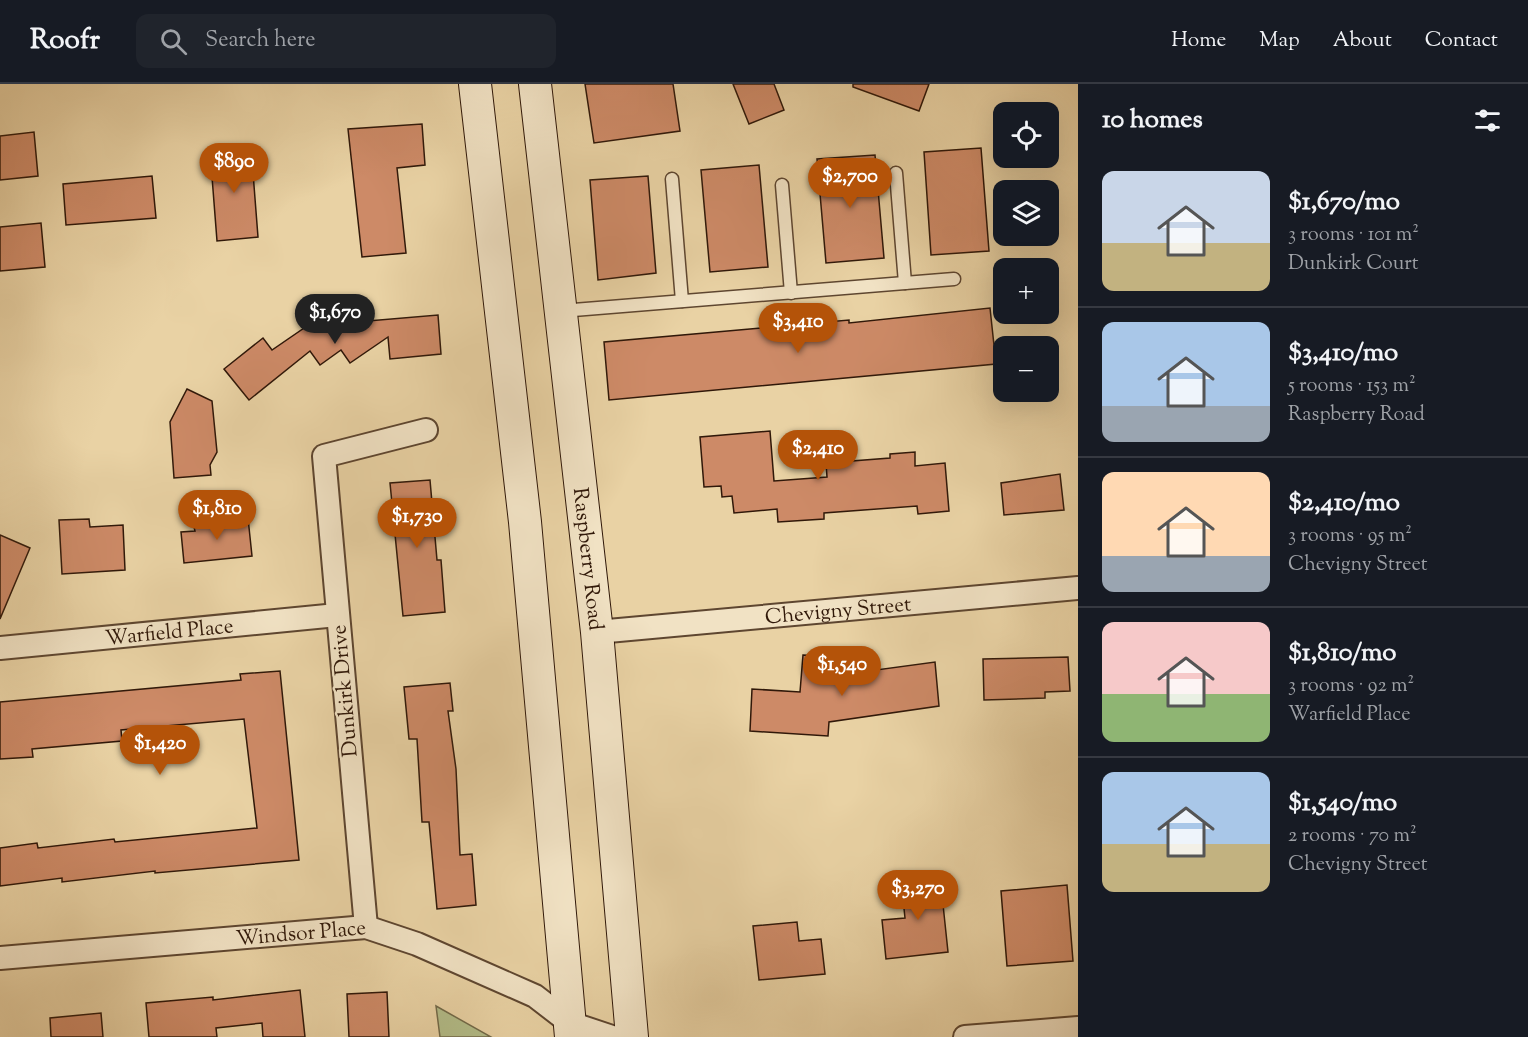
<!DOCTYPE html>
<html lang="en">
<head>
<meta charset="utf-8">
<style>
	body { margin:0; font-family:"Sorts Mill Goudy",serif; background:#20242c; color:#f1f3f6; height:100vh; display:flex; flex-direction:column; font-size:22px; white-space:nowrap }
	* { box-sizing:border-box; margin:0 }
	p { font-size:20px; color:#9ea1a6 }
	.icon { flex:none; width:33px; height:33px; fill:none; stroke:currentColor; stroke-width:2; stroke-linecap:round; stroke-linejoin:round }
	.map { position:relative; flex:1; overflow:hidden }
	.panel { display:flex; flex-direction:column; background:#171b24; width:450px }
	.panel>* { flex:none }
	.tools { position:absolute; left:993px; top:18px; display:grid; gap:12px }
	.tools a { display:grid; place-items:center; width:66px; height:66px; border-radius:12px; background:#171b24; box-shadow:0 6px 24px #0002; font-size:30px }
	.price { position:absolute; translate:-50% -51px; padding:0 14px; border-radius:21px; background:#b45309; color:#fff; font-size:20px; line-height:39px; filter:drop-shadow(0 2px 3px #0008) }
	.price::after { content:''; position:absolute; left:50%; top:36px; width:18px; height:14px; margin-left:-9px; background:inherit; clip-path:polygon(0 0,100% 0,50% 100%) }
	.price.on { background:#222; color:#fff }
	ul { padding:0; list-style:none }
	li { display:flex; align-items:center; gap:18px; height:150px; padding:0 24px }
	li+li { border-top:2px solid #363941 }
	li span { display:grid; place-items:center; flex:none; width:168px; height:120px; border-radius:12px; color:#555 }
	li>.icon { margin-inline-start:auto }
	span .icon { width:72px; height:72px; fill:#fffc; stroke-width:1 }
	li b { font-size:26px }
	h2 { display:flex; justify-content:space-between; align-items:center; height:72px; padding:0 24px; font-size:26px }
	header { display:flex; align-items:center; gap:36px; box-sizing:border-box; height:84px; padding:0 30px; background:#171b24; border-bottom:2px solid #363941 }
	header strong { font-size:28px }
	nav { display:flex; gap:33px; margin-inline-start:auto; font-size:21px }
	.search { width:420px; height:54px; background:#20242c; display:flex; align-items:center; gap:15px; box-sizing:border-box; padding:0 21px; border-radius:12px; color:#9ea1a6; font-size:22px }
	main { display:flex; flex:1; min-height:0 }
	.map>svg:first-child { display:block }
	.green { fill:#b3bd89; stroke:#726a49; stroke-width:1.5 }
	.building { fill:#cd8a67; stroke:#301809; stroke-width:1.5 }
	.lines { fill:none; stroke-linecap:round; stroke-linejoin:round }
	.lane-casing { stroke:#5e4630; stroke-width:15 }
	.street-casing { stroke:#5e4630; stroke-width:26 }
	.secondary-casing { stroke:#301809; stroke-width:34 }
	.lane { stroke:#f1e2c4; stroke-width:12 }
	.street { stroke:#f1e2c4; stroke-width:22 }
	.secondary { stroke:#f1e2c4; stroke-width:32 }
	.labels { text-anchor:middle; stroke-width:4.5; stroke-linejoin:round; paint-order:stroke }
	.street-label { font-size:21px; fill:#301809; stroke:#f1e2c4 }
</style>
</head>
<body>
<header>
<strong>Roofr</strong>
<div class="search"><svg class="icon" aria-label="search" viewBox="0 0 24 24"><circle cx="10" cy="10" r="6"/><path d="M15 15l6 6"/></svg>Search here</div>
<nav><a>Home</a><a>Map</a><a>About</a><a>Contact</a></nav>
</header>
<main>
<div class="map">
<svg width="1078" height="953" viewBox="0 0 1078 953">
	<rect width="100%" height="100%" fill="#e9d2a4"/>
	<filter id="stains"><feTurbulence type="fractalNoise" baseFrequency=".00333" numOctaves="4"/><feColorMatrix values="0 0 0 0 .2 0 0 0 0 .09 0 0 0 0 .02 0 0 0 .5 -.17"/></filter>
	<radialGradient id="worn" r=".72"><stop offset=".6" stop-color="#630" stop-opacity="0"/><stop offset="1" stop-color="#630" stop-opacity=".3"/></radialGradient>
	<path class="green" d="M 436,922 L 491,953 L 440,953 Z"/>
	<g class="building">
		<path d="M 585,0 L 673,0 L 680,47 L 594,59 Z"/>
		<path d="M 733,0 L 774,0 L 784,26 L 749,40 Z"/>
		<path d="M 853,0 L 929,0 L 919,27 L 853,3 Z"/>
		<path d="M 422,40 L 425,81 L 397,84 L 406,169 L 362,173 L 348,45 Z"/>
		<path d="M 34,48 L 38,92 L 0,96 L 0,52 Z"/>
		<path d="M 251,63 L 258,153 L 217,157 L 210,67 Z"/>
		<path d="M 981,64 L 989,167 L 931,171 L 924,68 Z"/>
		<path d="M 875,71 L 884,174 L 826,179 L 817,75 Z"/>
		<path d="M 759,81 L 768,183 L 710,188 L 701,86 Z"/>
		<path d="M 152,92 L 156,134 L 66,141 L 63,100 Z"/>
		<path d="M 648,92 L 656,189 L 598,196 L 590,96 Z"/>
		<path d="M 41,139 L 45,183 L 0,187 L 0,143 Z"/>
		<path d="M 342,218 L 356,238 L 438,231 L 441,270 L 390,275 L 388,253 L 350,279 L 341,266 L 320,281 L 310,267 L 249,316 L 224,285 L 263,254 L 272,266 Z"/>
		<path d="M 990,224 L 996,280 L 609,316 L 604,258 L 849,236 L 849,239 Z"/>
		<path d="M 187,305 L 212,317 L 217,368 L 210,381 L 211,391 L 174,394 L 170,338 Z"/>
		<path d="M 770,347 L 774,397 L 827,393 L 826,379 L 890,374 L 890,370 L 915,368 L 915,382 L 945,379 L 949,427 L 918,430 L 917,422 L 824,429 L 824,435 L 778,438 L 777,425 L 734,429 L 732,412 L 722,413 L 721,402 L 704,403 L 700,353 Z"/>
		<path d="M 1060,390 L 1064,426 L 1004,431 L 1001,399 Z"/>
		<path d="M 430,396 L 437,476 L 441,476 L 445,528 L 403,532 L 390,399 Z"/>
		<path d="M 248,434 L 252,472 L 184,479 L 181,448 L 195,447 L 193,439 Z"/>
		<path d="M 89,435 L 90,443 L 123,441 L 125,486 L 62,490 L 59,436 Z"/>
		<path d="M 0,451 L 30,464 L 0,535 Z"/>
		<path d="M 803,571 L 833,573 L 832,592 L 935,578 L 939,622 L 829,638 L 828,652 L 750,647 L 752,605 L 800,608 Z"/>
		<path d="M 1068,573 L 1070,607 L 1045,608 L 1045,614 L 984,616 L 983,575 Z"/>
		<path d="M 280,587 L 299,776 L 155,789 L 155,787 L 62,798 L 62,794 L 0,802 L 0,764 L 37,759 L 38,764 L 114,755 L 115,758 L 257,744 L 244,635 L 121,646 L 122,657 L 32,665 L 33,673 L 0,675 L 0,618 L 241,596 L 240,590 Z"/>
		<path d="M 450,599 L 453,627 L 448,627 L 456,685 L 460,771 L 472,770 L 476,821 L 437,825 L 429,738 L 422,738 L 417,655 L 409,655 L 404,603 Z"/>
		<path d="M 940,792 L 948,868 L 886,875 L 882,836 L 905,834 L 901,796 Z"/>
		<path d="M 1067,801 L 1073,877 L 1007,882 L 1001,807 Z"/>
		<path d="M 797,838 L 799,857 L 821,855 L 825,890 L 759,896 L 753,842 Z"/>
		<path d="M 300,906 L 305,953 L 263,953 L 262,939 L 216,944 L 217,953 L 149,953 L 146,919 L 213,913 L 213,916 Z"/>
		<path d="M 387,908 L 389,953 L 349,953 L 347,910 Z"/>
		<path d="M 101,929 L 103,953 L 51,953 L 50,934 Z"/>
	</g>
	<g class="lines">
		<defs>
			<g id="lane">
				<path d="M 896,89 L 905,199"/>
				<path d="M 672,95 L 682,217"/>
				<path d="M 782,101 L 791,209"/>
				<path d="M 561,227 L 954,195"/>
			</g>
			<g id="street">
				<path id="s1" d="M 597,548 L 1078,504"/>
				<path id="s2" d="M 0,564 L 337,531"/>
				<path d="M 366,843 L 324,372 L 426,346"/>
				<path id="s3" d="M 0,874 L 366,843 L 417,860 L 535,912 L 570,939 L 612,953"/>
				<path d="M 965,953 L 1078,944"/>
			</g>
			<g id="secondary">
				<path d="M 475,0 L 525,438 L 571,953"/>
				<path id="s4" d="M 535,0 L 597,548 L 632,953"/>
			</g>
		</defs>
		<use href="#lane" class="lane-casing"/>
		<use href="#street" class="street-casing"/>
		<use href="#secondary" class="secondary-casing"/>
		<use href="#lane" class="lane"/>
		<use href="#street" class="street"/>
		<use href="#secondary" class="secondary"/>
	</g>
	<g class="labels">
		<g class="street-label">
			<text dy="7" stroke="none"><textPath href="#s4" startOffset="478">Raspberry Road</textPath></text>
			<text dy="7" stroke="none"><textPath href="#s1" startOffset="242">Chevigny Street</textPath></text>
			<text dy="7" stroke="none"><textPath href="#s2" startOffset="170">Warfield Place</textPath></text>
			<text transform="translate(344 607) rotate(-95)" y="7">Dunkirk Drive</text>
			<text dy="7" stroke="none"><textPath href="#s3" startOffset="302">Windsor Place</textPath></text>
		</g>
	</g>
	<rect width="100%" height="100%" filter="url(#stains)"/>
	<rect width="100%" height="100%" fill="url(#worn)"/>
</svg>
<div class="tools">
<a><svg class="icon" aria-label="locate" viewBox="0 0 24 24"><circle cx="12" cy="12" r="6"/><path d="M12 2v4M12 18v4M2 12h4M18 12h4"/></svg></a>
<a><svg class="icon" aria-label="layers" viewBox="0 0 24 24"><path d="M12 4l9 5-9 5-9-5zM3 14l9 5 9-5"/></svg></a>
<a>+</a>
<a>−</a>
</div>
<b class="price" style="left:234px;top:110px">$890</b>
<b class="price" style="left:850px;top:125px">$2,700</b>
<b class="price on" style="left:335px;top:261px">$1,670</b>
<b class="price" style="left:798px;top:270px">$3,410</b>
<b class="price" style="left:818px;top:397px">$2,410</b>
<b class="price" style="left:217px;top:457px">$1,810</b>
<b class="price" style="left:417px;top:465px">$1,730</b>
<b class="price" style="left:842px;top:613px">$1,540</b>
<b class="price" style="left:160px;top:692px">$1,420</b>
<b class="price" style="left:918px;top:837px">$3,270</b>
</div>
<section class="panel">
<h2>10 homes<svg class="icon" aria-label="filters" viewBox="0 0 24 24"><path d="M4 7h16M4 17h16"/><circle cx="9" cy="7" r="2"/><circle cx="15" cy="17" r="2"/></svg></h2>
<ul>
<li><span style="background:linear-gradient(#c9d6e8 60%,#c2b280 0)"><svg class="icon" aria-label="home" viewBox="0 0 24 24"><path d="M3 11l9-7 9 7M6 9v11h12V9"/></svg></span><div><b>$1,670/mo</b><p>3 rooms · 101 m²</p><p>Dunkirk Court</p></div></li>
<li><span style="background:linear-gradient(#a9c7e8 70%,#9aa5b1 0)"><svg class="icon" aria-label="home" viewBox="0 0 24 24"><path d="M3 11l9-7 9 7M6 9v11h12V9"/></svg></span><div><b>$3,410/mo</b><p>5 rooms · 153 m²</p><p>Raspberry Road</p></div></li>
<li><span style="background:linear-gradient(#ffd9b3 70%,#9aa5b1 0)"><svg class="icon" aria-label="home" viewBox="0 0 24 24"><path d="M3 11l9-7 9 7M6 9v11h12V9"/></svg></span><div><b>$2,410/mo</b><p>3 rooms · 95 m²</p><p>Chevigny Street</p></div></li>
<li><span style="background:linear-gradient(#f6c9c9 60%,#8fb573 0)"><svg class="icon" aria-label="home" viewBox="0 0 24 24"><path d="M3 11l9-7 9 7M6 9v11h12V9"/></svg></span><div><b>$1,810/mo</b><p>3 rooms · 92 m²</p><p>Warfield Place</p></div></li>
<li><span style="background:linear-gradient(#a9c7e8 60%,#c2b280 0)"><svg class="icon" aria-label="home" viewBox="0 0 24 24"><path d="M3 11l9-7 9 7M6 9v11h12V9"/></svg></span><div><b>$1,540/mo</b><p>2 rooms · 70 m²</p><p>Chevigny Street</p></div></li>
</ul>
</section>
</main>
</body>
</html>
